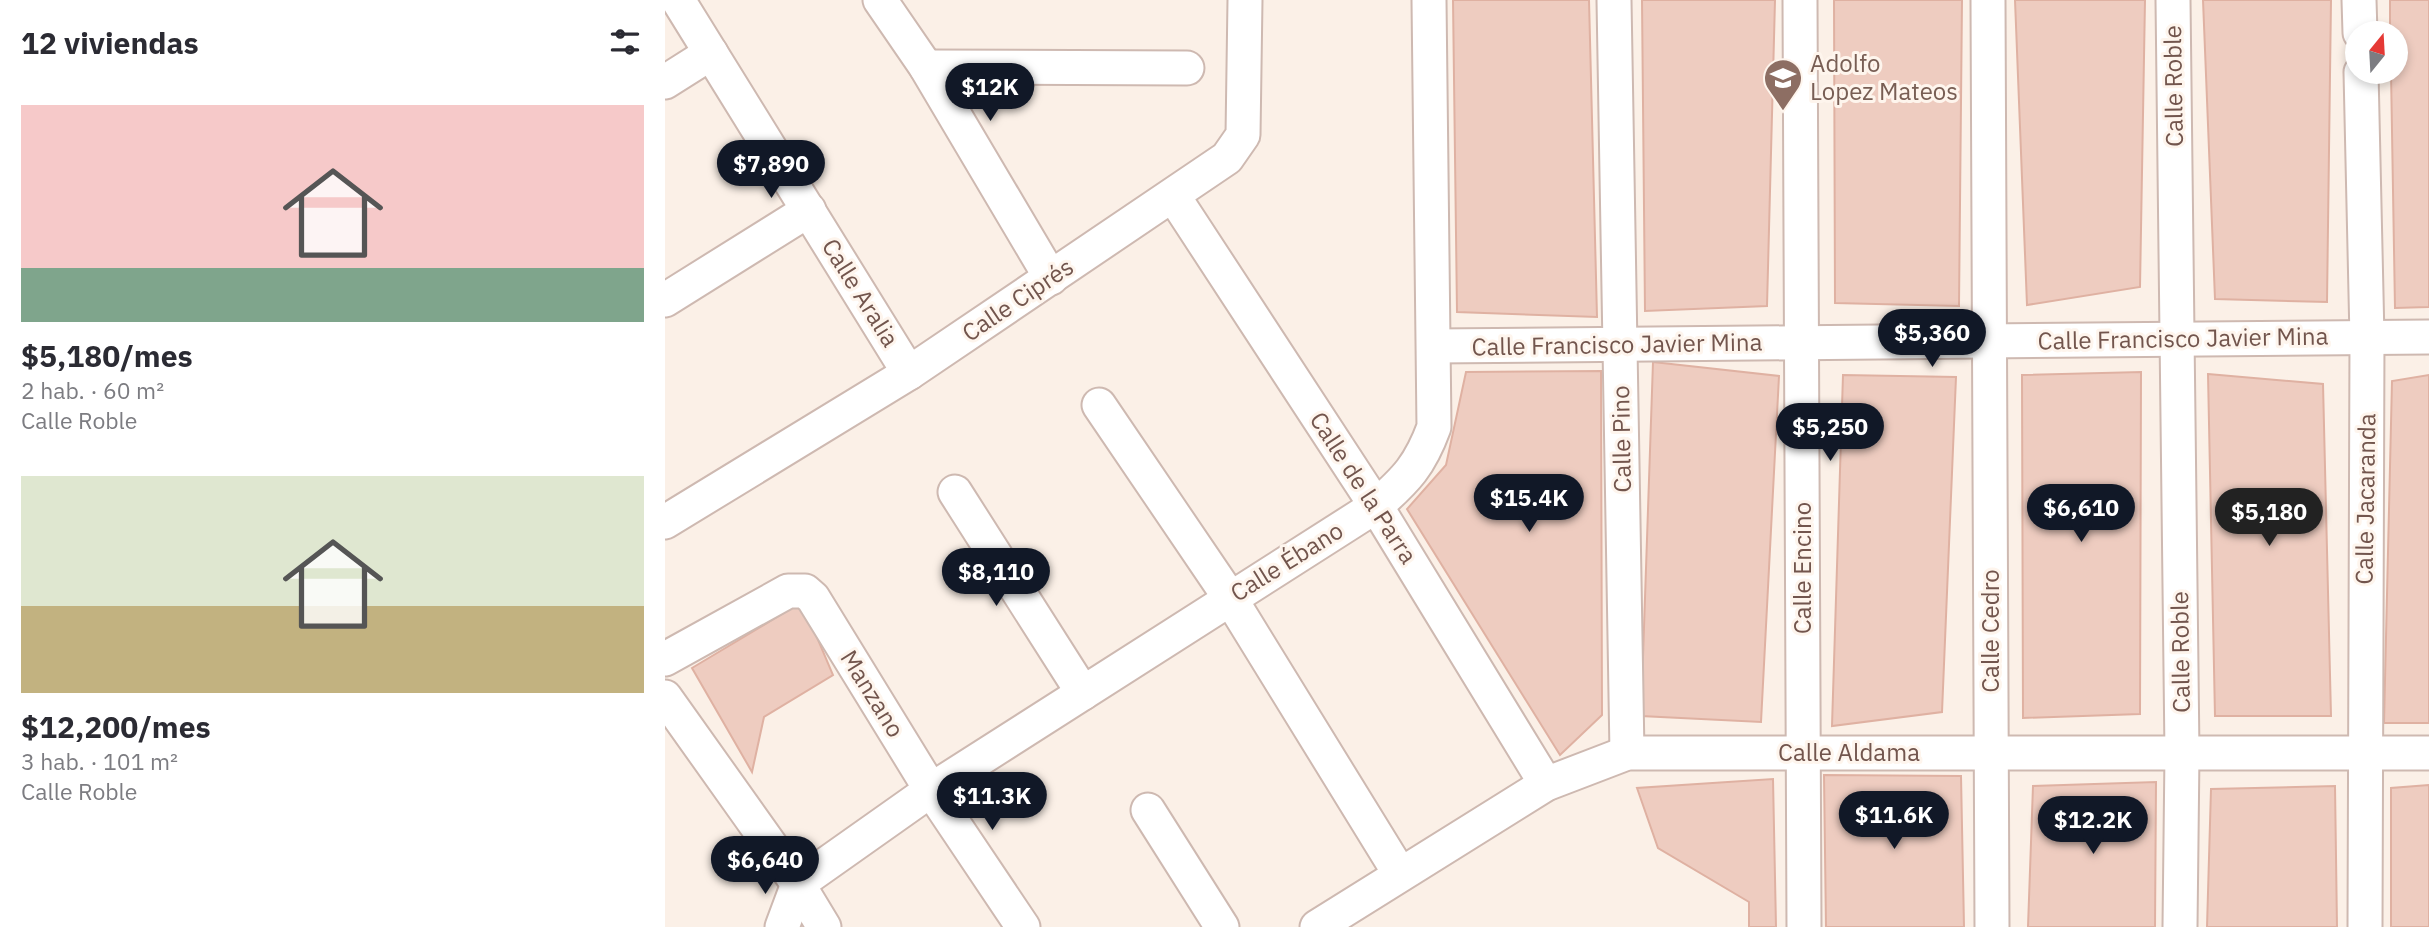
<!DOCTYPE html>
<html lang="es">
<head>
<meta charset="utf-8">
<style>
	body { margin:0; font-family:"IBM Plex Sans",sans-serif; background:#f7f7f7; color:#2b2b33; height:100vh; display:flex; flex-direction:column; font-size:26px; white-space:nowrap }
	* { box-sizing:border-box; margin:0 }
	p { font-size:23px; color:#7c7c81 }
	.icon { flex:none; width:38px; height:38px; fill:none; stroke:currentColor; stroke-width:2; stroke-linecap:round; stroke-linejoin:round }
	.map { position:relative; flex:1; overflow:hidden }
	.panel { display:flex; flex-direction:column; background:#fff; width:665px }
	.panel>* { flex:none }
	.needle { width:46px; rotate:18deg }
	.controls { position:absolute; left:1680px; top:21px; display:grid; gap:14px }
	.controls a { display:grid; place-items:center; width:63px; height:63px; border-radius:50%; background:#fff; box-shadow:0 4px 10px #0003; font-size:35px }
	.price { position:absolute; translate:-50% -60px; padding:0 16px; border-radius:24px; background:#111827; color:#fff; font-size:23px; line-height:46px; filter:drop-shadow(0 2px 4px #0008) }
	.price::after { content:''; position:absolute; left:50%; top:42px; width:21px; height:16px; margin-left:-10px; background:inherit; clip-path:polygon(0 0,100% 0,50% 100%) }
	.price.selected { background:#222; color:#fff }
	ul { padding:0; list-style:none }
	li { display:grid; align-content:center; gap:14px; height:371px; padding:0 21px }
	li span { display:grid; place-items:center; height:217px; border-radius:0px; color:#555 }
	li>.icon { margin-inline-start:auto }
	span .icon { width:126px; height:126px; fill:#fffc; stroke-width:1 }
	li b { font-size:30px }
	h2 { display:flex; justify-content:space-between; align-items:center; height:84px; padding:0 21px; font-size:30px }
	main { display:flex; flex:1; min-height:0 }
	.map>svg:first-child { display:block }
	.building { fill:#eeccc0; stroke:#dfb1a2; stroke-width:2 }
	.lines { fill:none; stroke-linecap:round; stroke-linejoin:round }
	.minor-casing { stroke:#ceb9b1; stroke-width:37 }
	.minor { stroke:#fff; stroke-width:33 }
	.labels { text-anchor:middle; stroke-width:6; stroke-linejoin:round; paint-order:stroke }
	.education-label { font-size:24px; fill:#785e54; stroke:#fef5ed; text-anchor:start }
	.street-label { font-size:24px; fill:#72554d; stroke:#fef5ed }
</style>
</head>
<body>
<main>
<section class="panel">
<h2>12 viviendas<svg class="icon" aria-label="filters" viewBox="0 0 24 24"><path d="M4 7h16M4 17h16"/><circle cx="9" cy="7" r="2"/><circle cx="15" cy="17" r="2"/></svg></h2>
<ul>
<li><span style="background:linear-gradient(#f6c9c9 75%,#7fa58c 0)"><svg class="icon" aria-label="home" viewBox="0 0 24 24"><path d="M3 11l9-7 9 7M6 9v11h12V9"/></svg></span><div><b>$5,180/mes</b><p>2 hab. · 60 m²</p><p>Calle Roble</p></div></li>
<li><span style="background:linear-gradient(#dfe7d0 60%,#c2b280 0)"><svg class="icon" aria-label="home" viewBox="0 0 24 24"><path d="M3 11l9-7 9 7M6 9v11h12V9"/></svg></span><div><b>$12,200/mes</b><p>3 hab. · 101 m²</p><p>Calle Roble</p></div></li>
</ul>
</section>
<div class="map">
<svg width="1764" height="927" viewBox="0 0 1764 927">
	<rect width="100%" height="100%" fill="#fbf0e7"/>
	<g class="building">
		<path d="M 788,0 L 924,0 L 932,317 L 792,312 Z"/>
		<path d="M 977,0 L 1110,0 L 1102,306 L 980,311 Z"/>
		<path d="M 1169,0 L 1297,0 L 1294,306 L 1170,303 Z"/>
		<path d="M 1350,0 L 1480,0 L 1475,287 L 1362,305 Z"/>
		<path d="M 1538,0 L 1666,0 L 1662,302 L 1550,299 Z"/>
		<path d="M 1725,0 L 1764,0 L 1764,307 L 1730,308 L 1726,72 L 1731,72 L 1731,33 L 1725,33 Z"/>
		<path d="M 988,362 L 1114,376 L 1096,722 L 976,716 Z"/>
		<path d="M 936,371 L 937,715 L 895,755 L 742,509 L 781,465 L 801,372 Z"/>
		<path d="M 1476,372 L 1475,714 L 1358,718 L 1357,375 Z"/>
		<path d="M 1543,374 L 1658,384 L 1666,716 L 1550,716 Z"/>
		<path d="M 1178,375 L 1291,377 L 1277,712 L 1167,726 Z"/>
		<path d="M 1764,375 L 1764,723 L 1719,723 L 1727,381 Z"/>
		<path d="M 137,602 L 168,675 L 99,717 L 87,772 L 27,668 Z"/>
		<path d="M 1159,775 L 1296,776 L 1299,927 L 1161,927 Z"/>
		<path d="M 1108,779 L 1111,927 L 1084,927 L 1084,902 L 993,848 L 972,788 Z"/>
		<path d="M 1491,782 L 1490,927 L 1363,927 L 1368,786 Z"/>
		<path d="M 1764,785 L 1764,927 L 1726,927 L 1726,788 Z"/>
		<path d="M 1670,786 L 1672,927 L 1542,927 L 1546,789 Z"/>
	</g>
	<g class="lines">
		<defs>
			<g id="minor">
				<path d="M 13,0 L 244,373"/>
				<path d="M 215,0 L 261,67 L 386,278"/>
				<path d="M 949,0 L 962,753"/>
				<path d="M 1135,0 L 1139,927"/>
				<path d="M 1323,0 L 1327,927"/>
				<path d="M 1508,0 L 1517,753 L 1515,927"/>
				<path d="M 1694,0 L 1695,33"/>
				<path d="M 261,67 L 522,68"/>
				<path d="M 1696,72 L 1702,338 L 1700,927"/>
				<path d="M 0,82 L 46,53"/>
				<path d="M 509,197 L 711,506 L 881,784"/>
				<path d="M 0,300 L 144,210"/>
				<path d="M 769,346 L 1764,337"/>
				<path d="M 434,405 L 565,598 L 735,874"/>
				<path d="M 290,492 L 418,693"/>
				<path d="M 0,522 L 244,373 L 562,158 L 578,135 L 580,0"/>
				<path d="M 0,659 L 123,591 L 140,591 L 148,598 L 266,790 L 358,927"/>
				<path d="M 0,697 L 133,884 L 159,927"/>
				<path d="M 483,810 L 557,927"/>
				<path d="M 117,927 L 133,884 L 266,790 L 711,506 C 742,479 755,465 769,427 L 764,0"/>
				<path d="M 652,927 L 881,784 L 962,753 L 1764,753"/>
			</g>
		</defs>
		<use href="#minor" class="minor-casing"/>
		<use href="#minor" class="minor"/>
	</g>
	<defs>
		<symbol id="school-pin" viewBox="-11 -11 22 30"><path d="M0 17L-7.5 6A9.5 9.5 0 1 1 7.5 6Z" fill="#8d6e63" stroke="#fef5ed"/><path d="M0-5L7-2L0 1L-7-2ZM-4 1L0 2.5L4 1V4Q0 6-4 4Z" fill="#fff"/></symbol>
	</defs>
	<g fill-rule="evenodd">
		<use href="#school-pin" x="1096" y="56" width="44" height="60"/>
	</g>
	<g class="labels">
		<g class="education-label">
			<text x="1145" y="72">Adolfo<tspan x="1145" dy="28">Lopez Mateos</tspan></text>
		</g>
		<g class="street-label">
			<text transform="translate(1509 86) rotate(-91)" y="8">Calle Roble</text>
			<text transform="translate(195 293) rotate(58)" y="8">Calle Aralia</text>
			<text transform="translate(353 300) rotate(-34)" y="8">Calle Ciprés</text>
			<text transform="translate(1518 339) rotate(-1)" y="8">Calle Francisco Javier Mina</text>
			<text transform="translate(952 345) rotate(-1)" y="8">Calle Francisco Javier Mina</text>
			<text transform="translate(957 439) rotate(-91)" y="8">Calle Pino</text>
			<text transform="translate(698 488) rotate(57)" y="8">Calle de la Parra</text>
			<text transform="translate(1701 499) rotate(-89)" y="8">Calle Jacaranda</text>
			<text transform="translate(622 562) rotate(-32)" y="8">Calle Ébano</text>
			<text transform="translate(1138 568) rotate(-90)" y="8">Calle Encino</text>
			<text transform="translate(1326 631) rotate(-90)" y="8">Calle Cedro</text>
			<text transform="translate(1516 652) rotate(-91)" y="8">Calle Roble</text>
			<text transform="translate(207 694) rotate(58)" y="8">Manzano</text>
			<text x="1184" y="761">Calle Aldama</text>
		</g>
	</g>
</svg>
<div class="controls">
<a><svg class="needle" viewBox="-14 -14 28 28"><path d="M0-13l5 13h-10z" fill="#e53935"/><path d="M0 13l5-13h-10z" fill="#7c7c81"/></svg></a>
</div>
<b class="price" style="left:325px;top:123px">$12K</b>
<b class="price" style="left:106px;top:200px">$7,890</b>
<b class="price" style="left:1267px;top:369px">$5,360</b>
<b class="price" style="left:1165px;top:463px">$5,250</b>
<b class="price" style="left:864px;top:534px">$15.4K</b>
<b class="price" style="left:1416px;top:544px">$6,610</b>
<b class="price selected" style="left:1604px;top:548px">$5,180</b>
<b class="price" style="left:331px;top:608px">$8,110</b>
<b class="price" style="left:327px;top:832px">$11.3K</b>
<b class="price" style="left:1229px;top:851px">$11.6K</b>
<b class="price" style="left:1428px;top:856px">$12.2K</b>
<b class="price" style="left:100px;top:896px">$6,640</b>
</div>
</main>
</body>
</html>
